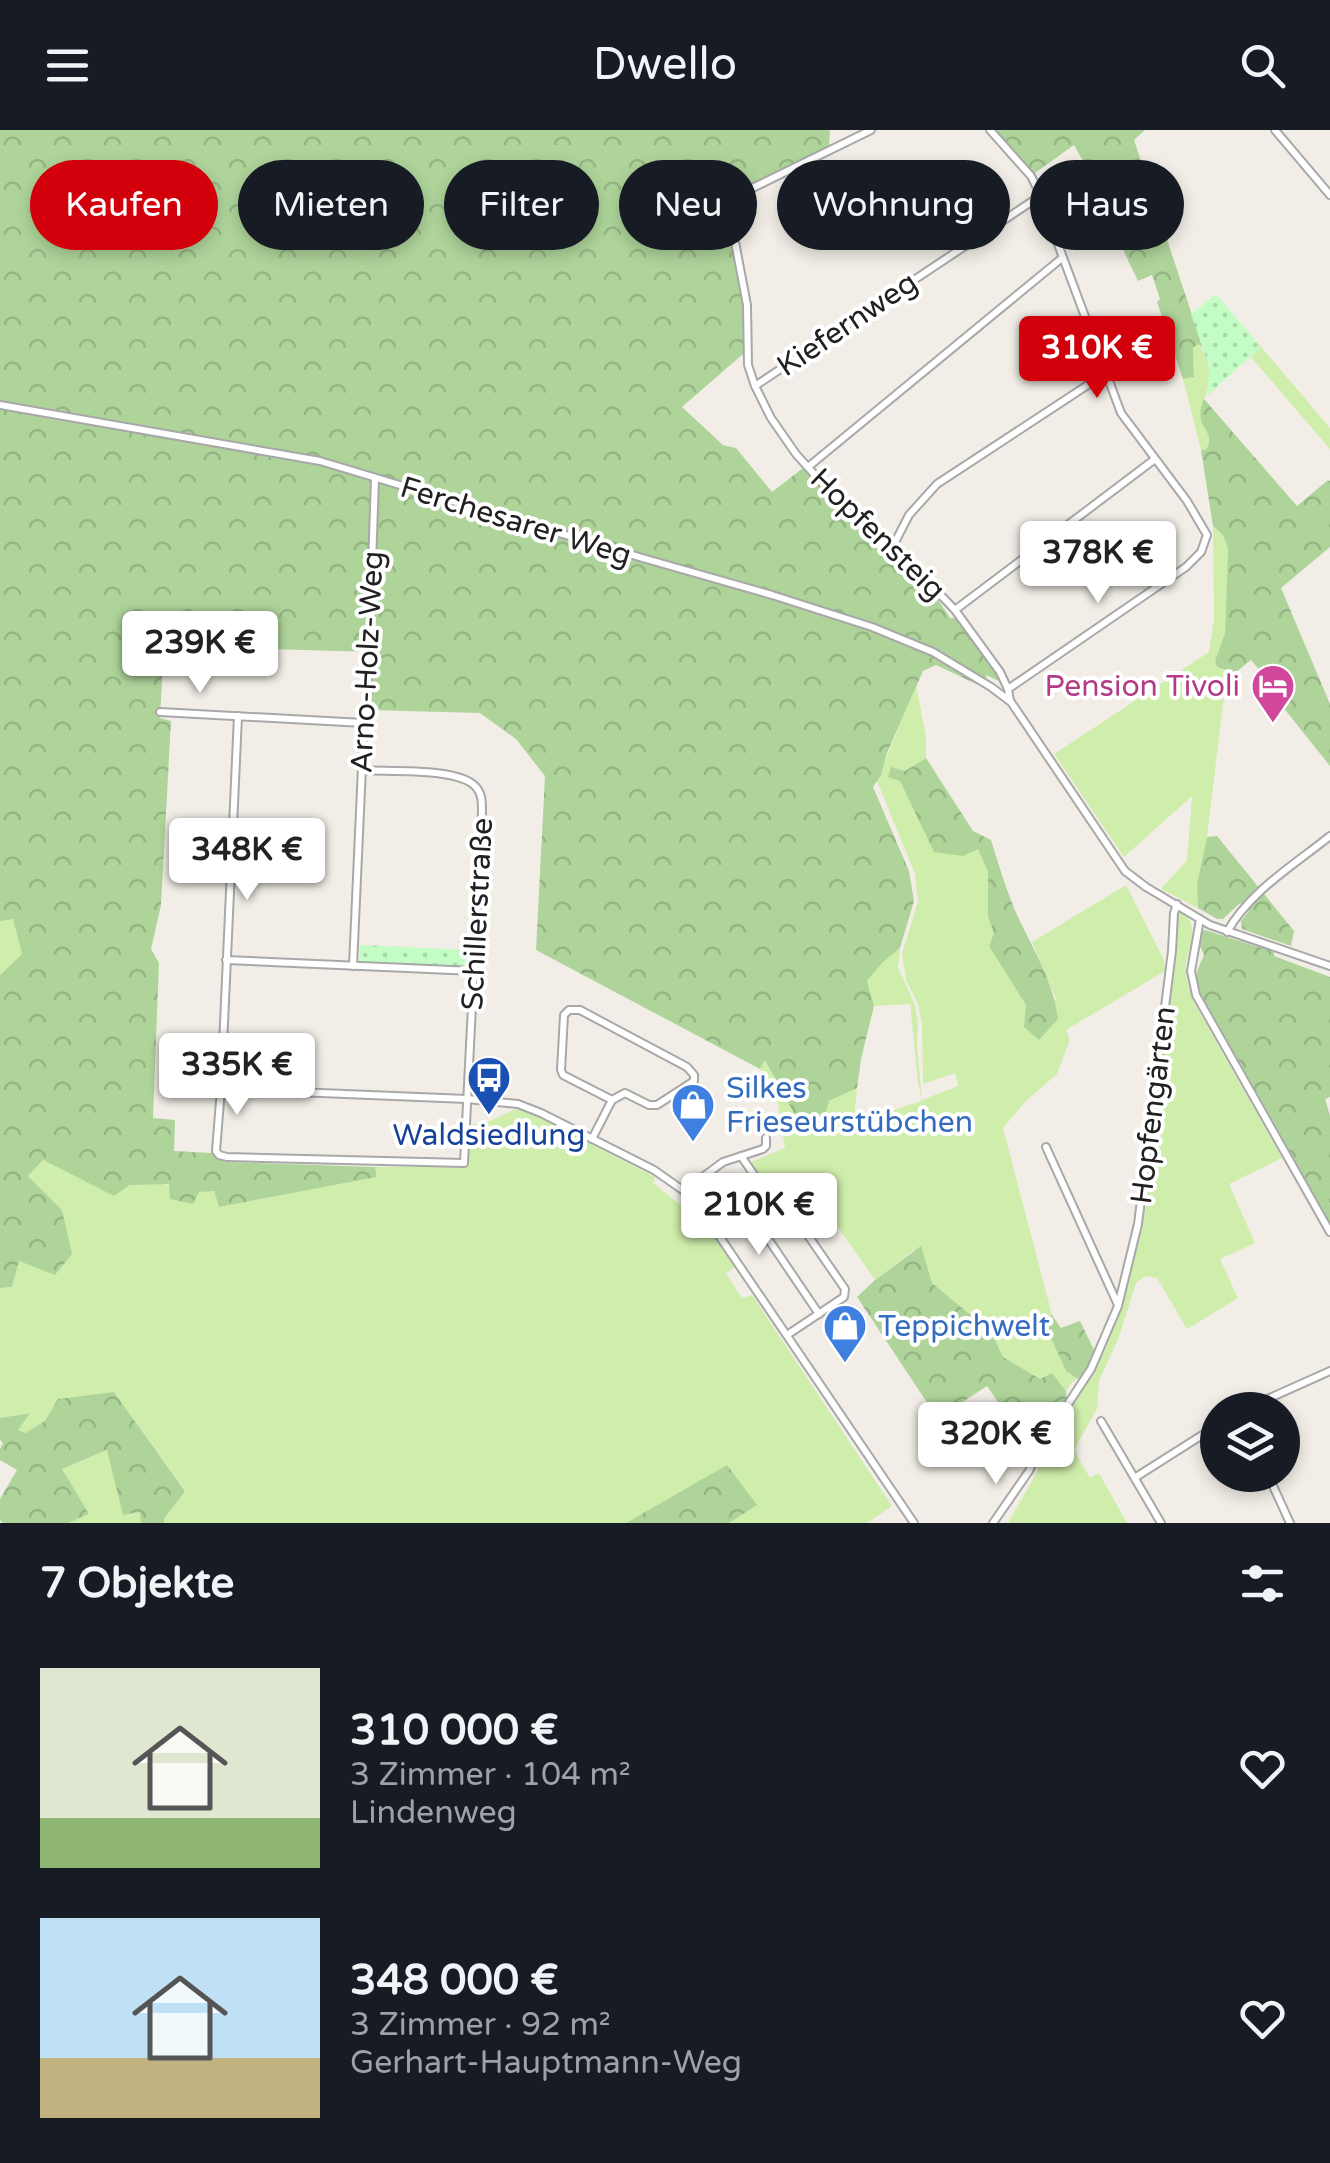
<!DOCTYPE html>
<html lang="de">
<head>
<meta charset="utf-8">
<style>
	body { margin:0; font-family:"Varela Round",sans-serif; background:#20242c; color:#f1f3f6; height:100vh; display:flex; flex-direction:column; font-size:38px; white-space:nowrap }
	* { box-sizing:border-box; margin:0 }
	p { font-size:32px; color:#9ea1a6 }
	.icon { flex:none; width:55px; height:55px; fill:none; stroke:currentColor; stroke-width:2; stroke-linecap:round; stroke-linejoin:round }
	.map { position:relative; height:1393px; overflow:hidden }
	.details { display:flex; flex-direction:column; background:#171b24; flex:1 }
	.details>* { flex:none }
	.top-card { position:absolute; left:30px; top:30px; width:1270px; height:90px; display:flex; gap:20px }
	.fabs { position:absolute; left:1200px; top:1262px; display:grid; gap:20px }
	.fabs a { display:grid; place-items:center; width:100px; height:100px; border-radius:50%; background:#171b24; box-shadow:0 5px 15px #0003; font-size:50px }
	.price { position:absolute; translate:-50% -85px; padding:0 22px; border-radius:10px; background:#fff; color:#222; font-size:32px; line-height:65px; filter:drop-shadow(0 2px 5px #0008) }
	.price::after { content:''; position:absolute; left:50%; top:60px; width:30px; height:22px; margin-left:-15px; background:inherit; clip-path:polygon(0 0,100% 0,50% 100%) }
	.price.on { background:#d2000b; color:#fff }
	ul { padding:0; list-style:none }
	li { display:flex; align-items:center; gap:30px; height:250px; padding:0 40px }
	li span { display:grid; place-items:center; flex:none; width:280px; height:200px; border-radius:0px; color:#555 }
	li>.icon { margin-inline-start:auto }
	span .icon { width:120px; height:120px; fill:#fffc; stroke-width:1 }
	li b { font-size:42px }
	h2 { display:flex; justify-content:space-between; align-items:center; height:120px; padding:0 40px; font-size:42px }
	.chip { padding:0 35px; border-radius:45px; background:#171b24; box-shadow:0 5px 15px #0003; font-size:35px; line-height:90px }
	.chip.on { background:#d2000b; color:#fff }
	header { display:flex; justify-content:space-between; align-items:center; height:130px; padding:0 40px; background:#171b24; font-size:45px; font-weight:600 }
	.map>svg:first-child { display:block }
	.grass { fill:#d0eeab }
	.forest { fill:url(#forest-crowns) }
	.park { fill:url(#park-dots) }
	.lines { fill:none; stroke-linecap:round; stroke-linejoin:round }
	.street-casing { stroke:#a8a8a8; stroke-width:10 }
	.street { stroke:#fff; stroke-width:6 }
	.labels { text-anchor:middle; stroke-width:8; stroke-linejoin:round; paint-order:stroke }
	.street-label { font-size:30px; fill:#212121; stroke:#fff }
	.hotel-label { font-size:30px; fill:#b23c85; stroke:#fff; text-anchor:end }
	.shop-label { font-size:30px; fill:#366cbe; stroke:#fff; text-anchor:start }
	.transit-label { font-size:30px; fill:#164399; stroke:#fff }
</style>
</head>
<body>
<header><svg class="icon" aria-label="menu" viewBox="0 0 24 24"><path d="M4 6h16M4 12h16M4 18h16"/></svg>Dwello<svg class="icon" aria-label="search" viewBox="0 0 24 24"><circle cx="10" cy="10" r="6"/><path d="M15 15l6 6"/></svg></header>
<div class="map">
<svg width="1330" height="1393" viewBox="0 0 1330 1393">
	<defs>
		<pattern id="forest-crowns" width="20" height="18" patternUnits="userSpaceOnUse" patternTransform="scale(2.5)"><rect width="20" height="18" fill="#aed49a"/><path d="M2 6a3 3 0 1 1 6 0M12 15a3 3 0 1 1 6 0" fill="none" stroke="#95b684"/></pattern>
		<pattern id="park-dots" width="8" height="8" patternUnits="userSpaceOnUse" patternTransform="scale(2.5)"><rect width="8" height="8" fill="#c3fdc5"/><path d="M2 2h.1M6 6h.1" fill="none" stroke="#a7d9a9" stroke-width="1.8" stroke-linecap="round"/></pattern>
	</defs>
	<rect width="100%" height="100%" fill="#f2eee7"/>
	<g class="grass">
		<path d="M 1257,212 L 1330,298 L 1330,319 L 1251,227 L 1259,219 Z"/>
		<path d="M 1198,214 C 1211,228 1213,252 1204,269 L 1210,315 L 1206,320 L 1201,320 L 1183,249 L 1194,247 L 1193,218 Z"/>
		<path d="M 1213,396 L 1223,405 L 1228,419 L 1225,503 L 1215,531 L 1217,537 L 1227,541 L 1207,707 L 1197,754 L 1198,778 L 1161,759 L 1187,730 L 1192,666 L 1124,727 L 1054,624 L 1209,522 L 1214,489 Z"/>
		<path d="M 916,555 L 926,607 L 926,628 L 905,641 L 900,651 L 934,721 L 978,719 L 988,742 L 988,787 L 994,803 L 989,816 L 1027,875 L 1056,869 L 1032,812 L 1126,755 L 1164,830 L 1165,841 L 1066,900 L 1070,910 L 1057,944 L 1026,971 L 1003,998 L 1052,1185 L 1042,1189 L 1066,1241 L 1078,1249 L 1071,1253 L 1066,1261 L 1052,1243 L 1040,1250 L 1003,1227 L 991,1202 L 932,1153 L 915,1119 L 875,1150 L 821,1073 L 800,1086 L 788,1069 L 774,1068 L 749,1033 L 785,1018 L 777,967 L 760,939 L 765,929 L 829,971 L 857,958 L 854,992 L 922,971 L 918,953 L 910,874 L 874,876 L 867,851 L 882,833 L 900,818 L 898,837 L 915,875 L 918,894 L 917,916 L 922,970 L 958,956 L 955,943 L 923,954 L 922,894 L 918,874 L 906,850 L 902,824 L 918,771 L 915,744 L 877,651 Z"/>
		<path d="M 1178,780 C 1204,796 1187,813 1186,838 C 1185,849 1190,860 1193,871 L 1282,1028 L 1229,1054 L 1255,1113 L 1220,1129 L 1238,1168 L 1187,1199 L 1157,1148 L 1145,1146 L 1136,1153 L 1119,1207 L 1099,1251 L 1097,1279 L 1074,1320 L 1090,1348 L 1099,1343 L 1127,1393 L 1008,1393 L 1037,1342 L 1040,1322 L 1093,1243 L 1120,1181 L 1140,1096 Z"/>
		<path d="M 13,788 L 22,824 L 0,845 L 0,791 Z"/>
		<path d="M 515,979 L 537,986 L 655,1047 L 653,1053 L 683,1077 L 688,1073 L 700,1088 L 696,1092 L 702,1100 L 707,1097 L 735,1136 L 726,1144 L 742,1168 L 752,1165 L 892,1376 L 867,1393 L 729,1393 L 756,1375 L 727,1336 L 626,1393 L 164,1393 L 164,1390 L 185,1360 L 114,1262 L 45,1291 L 25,1303 L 17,1300 L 29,1283 L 0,1288 L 0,1158 L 12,1157 L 19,1130 L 62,1080 L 28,1046 L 43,1030 L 114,1066 C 119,1063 123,1058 129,1056 C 153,1047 189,1062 214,1061 L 219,1077 L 377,1047 L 375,1037 L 462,1037 L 468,1025 L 470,995 L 490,991 Z"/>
		<path d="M 108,1320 L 123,1385 L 141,1382 L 141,1393 L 68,1393 L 88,1384 L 62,1339 Z"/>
	</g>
	<g class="forest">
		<path d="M 0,0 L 830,0 L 829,17 L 724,68 L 722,72 L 743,173 L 743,224 L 682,277 L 723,315 L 736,318 L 772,362 L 803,338 L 859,400 L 932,460 L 950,488 L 957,488 L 1003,553 L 986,545 L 989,560 L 936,535 L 923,541 L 887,623 L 881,645 L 873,657 L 909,741 L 914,771 L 900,818 L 882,833 L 867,851 L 874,876 L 861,929 L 857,958 L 829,971 L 824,989 L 803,1000 L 765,930 L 760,939 L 536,820 L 545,646 L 516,609 L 480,583 L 370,580 L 371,522 L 164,516 L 160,588 L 171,591 L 161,775 L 151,819 L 159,833 L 153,988 L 175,990 L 174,1021 L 211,1023 L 225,1032 L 375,1037 L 377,1047 L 219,1077 L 214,1061 L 199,1062 L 193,1074 L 170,1069 L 169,1054 L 130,1055 L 114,1066 L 43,1030 L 28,1046 L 62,1080 L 72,1124 L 55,1145 L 19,1131 L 12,1157 L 0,1158 L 0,845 L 22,824 L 13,789 L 0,791 Z"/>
		<path d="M 993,0 L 1145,0 L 1134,10 L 1203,218 L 1198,214 L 1193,218 L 1194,247 L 1183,249 L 1157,172 L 1160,169 L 1152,145 L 1138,151 L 1125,124 L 1108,76 L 1074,15 L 1032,45 Z"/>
		<path d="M 1204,269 L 1297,376 L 1328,350 L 1330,351 L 1330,417 L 1281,458 L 1330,574 L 1330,636 L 1282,576 L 1263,544 L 1251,530 L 1235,543 L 1217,537 L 1215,531 L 1225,503 L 1228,419 L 1223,405 L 1213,396 L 1201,320 L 1206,320 C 1218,299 1191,299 1204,269 Z"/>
		<path d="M 926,628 L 973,701 L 991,710 C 998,733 1005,756 1014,778 C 1030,815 1053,848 1058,889 L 1039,910 L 1024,897 L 1026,875 L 989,816 L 994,803 L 988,787 L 988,742 L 978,719 L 963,726 L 934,722 L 900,651 L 888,647 L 891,637 L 905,641 Z"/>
		<path d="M 1217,706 L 1294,801 L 1291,816 L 1242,799 L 1241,791 L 1249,781 L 1240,773 L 1223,789 L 1217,789 L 1198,778 L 1197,754 L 1207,707 Z"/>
		<path d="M 1205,800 L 1274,822 L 1274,826 L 1330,847 L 1330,967 L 1325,969 L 1330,986 L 1330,1092 L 1198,859 C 1193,844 1199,838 1204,825 L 1198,812 L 1201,801 Z"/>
		<path d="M 921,1116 L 932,1153 L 991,1202 L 1003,1227 L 1040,1249 L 1052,1243 L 1066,1261 L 1067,1269 L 1035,1317 L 1033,1324 L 987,1256 L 961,1273 L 966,1280 L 942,1295 L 857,1167 L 875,1150 Z"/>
		<path d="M 1052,1185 L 1061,1198 L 1080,1191 L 1096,1224 L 1088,1240 L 1078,1249 L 1066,1241 L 1042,1189 Z"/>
		<path d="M 114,1262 L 185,1361 L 164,1389 L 164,1393 L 141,1393 L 140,1382 L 123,1385 L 107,1320 L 62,1339 L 89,1384 L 68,1393 L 3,1393 L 0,1390 L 0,1369 L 17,1340 L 0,1330 L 0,1319 L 3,1313 L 0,1310 L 0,1288 L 30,1283 L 18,1300 L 25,1303 L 45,1291 L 58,1269 Z"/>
		<path d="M 727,1335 L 757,1375 L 729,1393 L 626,1393 Z"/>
	</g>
	<g class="park">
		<path d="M 1216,164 L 1257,212 L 1259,219 L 1208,265 L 1209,236 L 1191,184 Z"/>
		<path d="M 360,815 L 469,820 L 468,837 L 359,832 Z"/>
	</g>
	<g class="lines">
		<defs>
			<g id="street">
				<path d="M 871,0 L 730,69 L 728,75 L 747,175 L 748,235 L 755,256 L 771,288 L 796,324 L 858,393 L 933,457 L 955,480 L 1000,542 L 1008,559 L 1010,571"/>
				<path d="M 990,0 L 1031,46 L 1037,58 L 1121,283 L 1187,371 L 1207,405 L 1201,422 L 1186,437 L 1008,559"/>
				<path d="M 1275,0 L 1330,65"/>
				<path d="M 755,256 L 1040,66"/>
				<path d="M 0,275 L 320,331 L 639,427 L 772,465 L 872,497 L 933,522 L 991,557 L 1011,572 L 1125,741 L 1146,757 L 1210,795 L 1330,836"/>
				<path d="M 808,337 L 1062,128"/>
				<path d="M 890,422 L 909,385 L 937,354 L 1106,243"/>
				<path d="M 955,480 L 1155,329"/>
				<path d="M 160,582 L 364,593"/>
				<path d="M 238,586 L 221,959 L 216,1021 L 219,1025 L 227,1027 L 464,1033 L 482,681 C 482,672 482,664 476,657 C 459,637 388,642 362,640"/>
				<path d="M 1200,789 L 1191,841 L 1196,865 L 1330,1102"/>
				<path d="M 1227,802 C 1250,761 1294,735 1330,706"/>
				<path d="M 226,830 L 474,841"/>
				<path d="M 353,836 L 364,593 L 367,577 L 375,349"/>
				<path d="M 221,959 L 467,969 L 518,974 L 541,983 L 654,1040 L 684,1061 L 703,1082 L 914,1393"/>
				<path d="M 592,1009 L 612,970 L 625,963 L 649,975 L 657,975 L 694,951 L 694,945 L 687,937 L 580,880 L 569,880 L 564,885 L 561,940 L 563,945 L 612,970"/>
				<path d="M 1046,1017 L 1118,1175"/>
				<path d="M 741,1026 L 774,1074 L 787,1075 L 845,1159 L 844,1167 L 787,1205"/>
				<path d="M 684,1061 L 723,1032 L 763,1019 L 766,1016 L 766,1008"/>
				<path d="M 774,1074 L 756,1091 L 819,1184"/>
				<path d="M 1243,1280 L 1330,1241"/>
				<path d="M 1101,1291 L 1161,1393"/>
				<path d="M 1268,1345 L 1290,1393"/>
				<path d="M 1136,1347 L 1218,1295"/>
				<path d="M 993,1393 L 1029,1341 L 1039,1318 L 1091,1239 L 1118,1176 L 1138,1094 L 1172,821 L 1174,783 L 1177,774"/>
			</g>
		</defs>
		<use href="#street" class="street-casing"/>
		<use href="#street" class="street"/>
	</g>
	<defs>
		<symbol id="hotel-pin" viewBox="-11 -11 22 30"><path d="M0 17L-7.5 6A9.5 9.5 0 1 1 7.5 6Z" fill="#d1479c" stroke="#fff"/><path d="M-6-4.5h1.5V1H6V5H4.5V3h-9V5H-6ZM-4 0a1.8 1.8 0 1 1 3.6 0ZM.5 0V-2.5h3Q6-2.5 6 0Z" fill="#fff"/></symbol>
		<symbol id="bus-pin" viewBox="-11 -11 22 30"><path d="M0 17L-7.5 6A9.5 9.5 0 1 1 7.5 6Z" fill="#1a4fb4" stroke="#fff"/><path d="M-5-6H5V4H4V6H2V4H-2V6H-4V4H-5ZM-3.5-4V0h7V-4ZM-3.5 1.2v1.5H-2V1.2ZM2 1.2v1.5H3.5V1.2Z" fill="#fff"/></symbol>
		<symbol id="shop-pin" viewBox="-11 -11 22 30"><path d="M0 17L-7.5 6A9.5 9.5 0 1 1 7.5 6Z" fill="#3f7fe0" stroke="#fff"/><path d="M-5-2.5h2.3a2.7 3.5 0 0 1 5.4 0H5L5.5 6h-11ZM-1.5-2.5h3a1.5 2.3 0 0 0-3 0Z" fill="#fff"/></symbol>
	</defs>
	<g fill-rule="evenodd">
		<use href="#hotel-pin" x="1248" y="531" width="50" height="68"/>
		<use href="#bus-pin" x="464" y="923" width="50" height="68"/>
		<use href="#shop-pin" x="668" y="950" width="50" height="68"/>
		<use href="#shop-pin" x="820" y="1171" width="50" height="68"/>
	</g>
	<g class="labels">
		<g class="street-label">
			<text transform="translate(847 194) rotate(-34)" y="10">Kiefernweg</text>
			<text transform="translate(516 391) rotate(17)" y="10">Ferchesarer Weg</text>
			<text transform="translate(878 404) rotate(44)" y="10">Hopfensteig</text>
			<text transform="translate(367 532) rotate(-87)" y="10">Arno-Holz-Weg</text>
			<text transform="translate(477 784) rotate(-87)" y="10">Schillerstraße</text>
			<text transform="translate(1153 975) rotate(-83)" y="10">Hopfengärten</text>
		</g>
		<g class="hotel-label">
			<text x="1240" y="566">Pension Tivoli</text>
		</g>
		<g class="shop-label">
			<text x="726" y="968">Silkes<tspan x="726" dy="34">Frieseurstübchen</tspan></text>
			<text x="878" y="1206">Teppichwelt</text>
		</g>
		<g class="transit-label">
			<text x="489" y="1015">Waldsiedlung</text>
		</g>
	</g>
</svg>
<div class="fabs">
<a><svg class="icon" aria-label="layers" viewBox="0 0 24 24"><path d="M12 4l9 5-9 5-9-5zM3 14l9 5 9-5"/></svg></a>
</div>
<b class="price on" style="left:1097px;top:271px">310K €</b>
<b class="price" style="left:1098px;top:476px">378K €</b>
<b class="price" style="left:200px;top:566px">239K €</b>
<b class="price" style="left:247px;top:773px">348K €</b>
<b class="price" style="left:237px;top:988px">335K €</b>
<b class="price" style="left:759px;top:1128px">210K €</b>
<b class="price" style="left:996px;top:1357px">320K €</b>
<div class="top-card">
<a class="chip on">Kaufen</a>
<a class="chip">Mieten</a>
<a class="chip">Filter</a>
<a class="chip">Neu</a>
<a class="chip">Wohnung</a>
<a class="chip">Haus</a>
</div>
</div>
<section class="details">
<h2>7 Objekte<svg class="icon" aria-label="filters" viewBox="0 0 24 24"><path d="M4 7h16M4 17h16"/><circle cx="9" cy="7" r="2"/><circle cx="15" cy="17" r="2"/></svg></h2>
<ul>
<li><span style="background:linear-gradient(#dfe7d0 75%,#8fb573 0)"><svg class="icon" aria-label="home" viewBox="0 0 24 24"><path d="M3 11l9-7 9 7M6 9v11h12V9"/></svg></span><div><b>310 000 €</b><p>3 Zimmer · 104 m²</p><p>Lindenweg</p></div><svg class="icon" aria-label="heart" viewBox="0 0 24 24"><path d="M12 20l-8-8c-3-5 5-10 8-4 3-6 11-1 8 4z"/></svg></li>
<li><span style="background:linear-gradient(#bfe0f5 70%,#c2b280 0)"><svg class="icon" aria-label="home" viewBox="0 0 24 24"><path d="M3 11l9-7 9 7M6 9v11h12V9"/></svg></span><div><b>348 000 €</b><p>3 Zimmer · 92 m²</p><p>Gerhart-Hauptmann-Weg</p></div><svg class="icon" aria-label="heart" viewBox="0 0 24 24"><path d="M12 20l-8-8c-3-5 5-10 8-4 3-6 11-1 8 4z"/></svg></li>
</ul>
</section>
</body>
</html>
